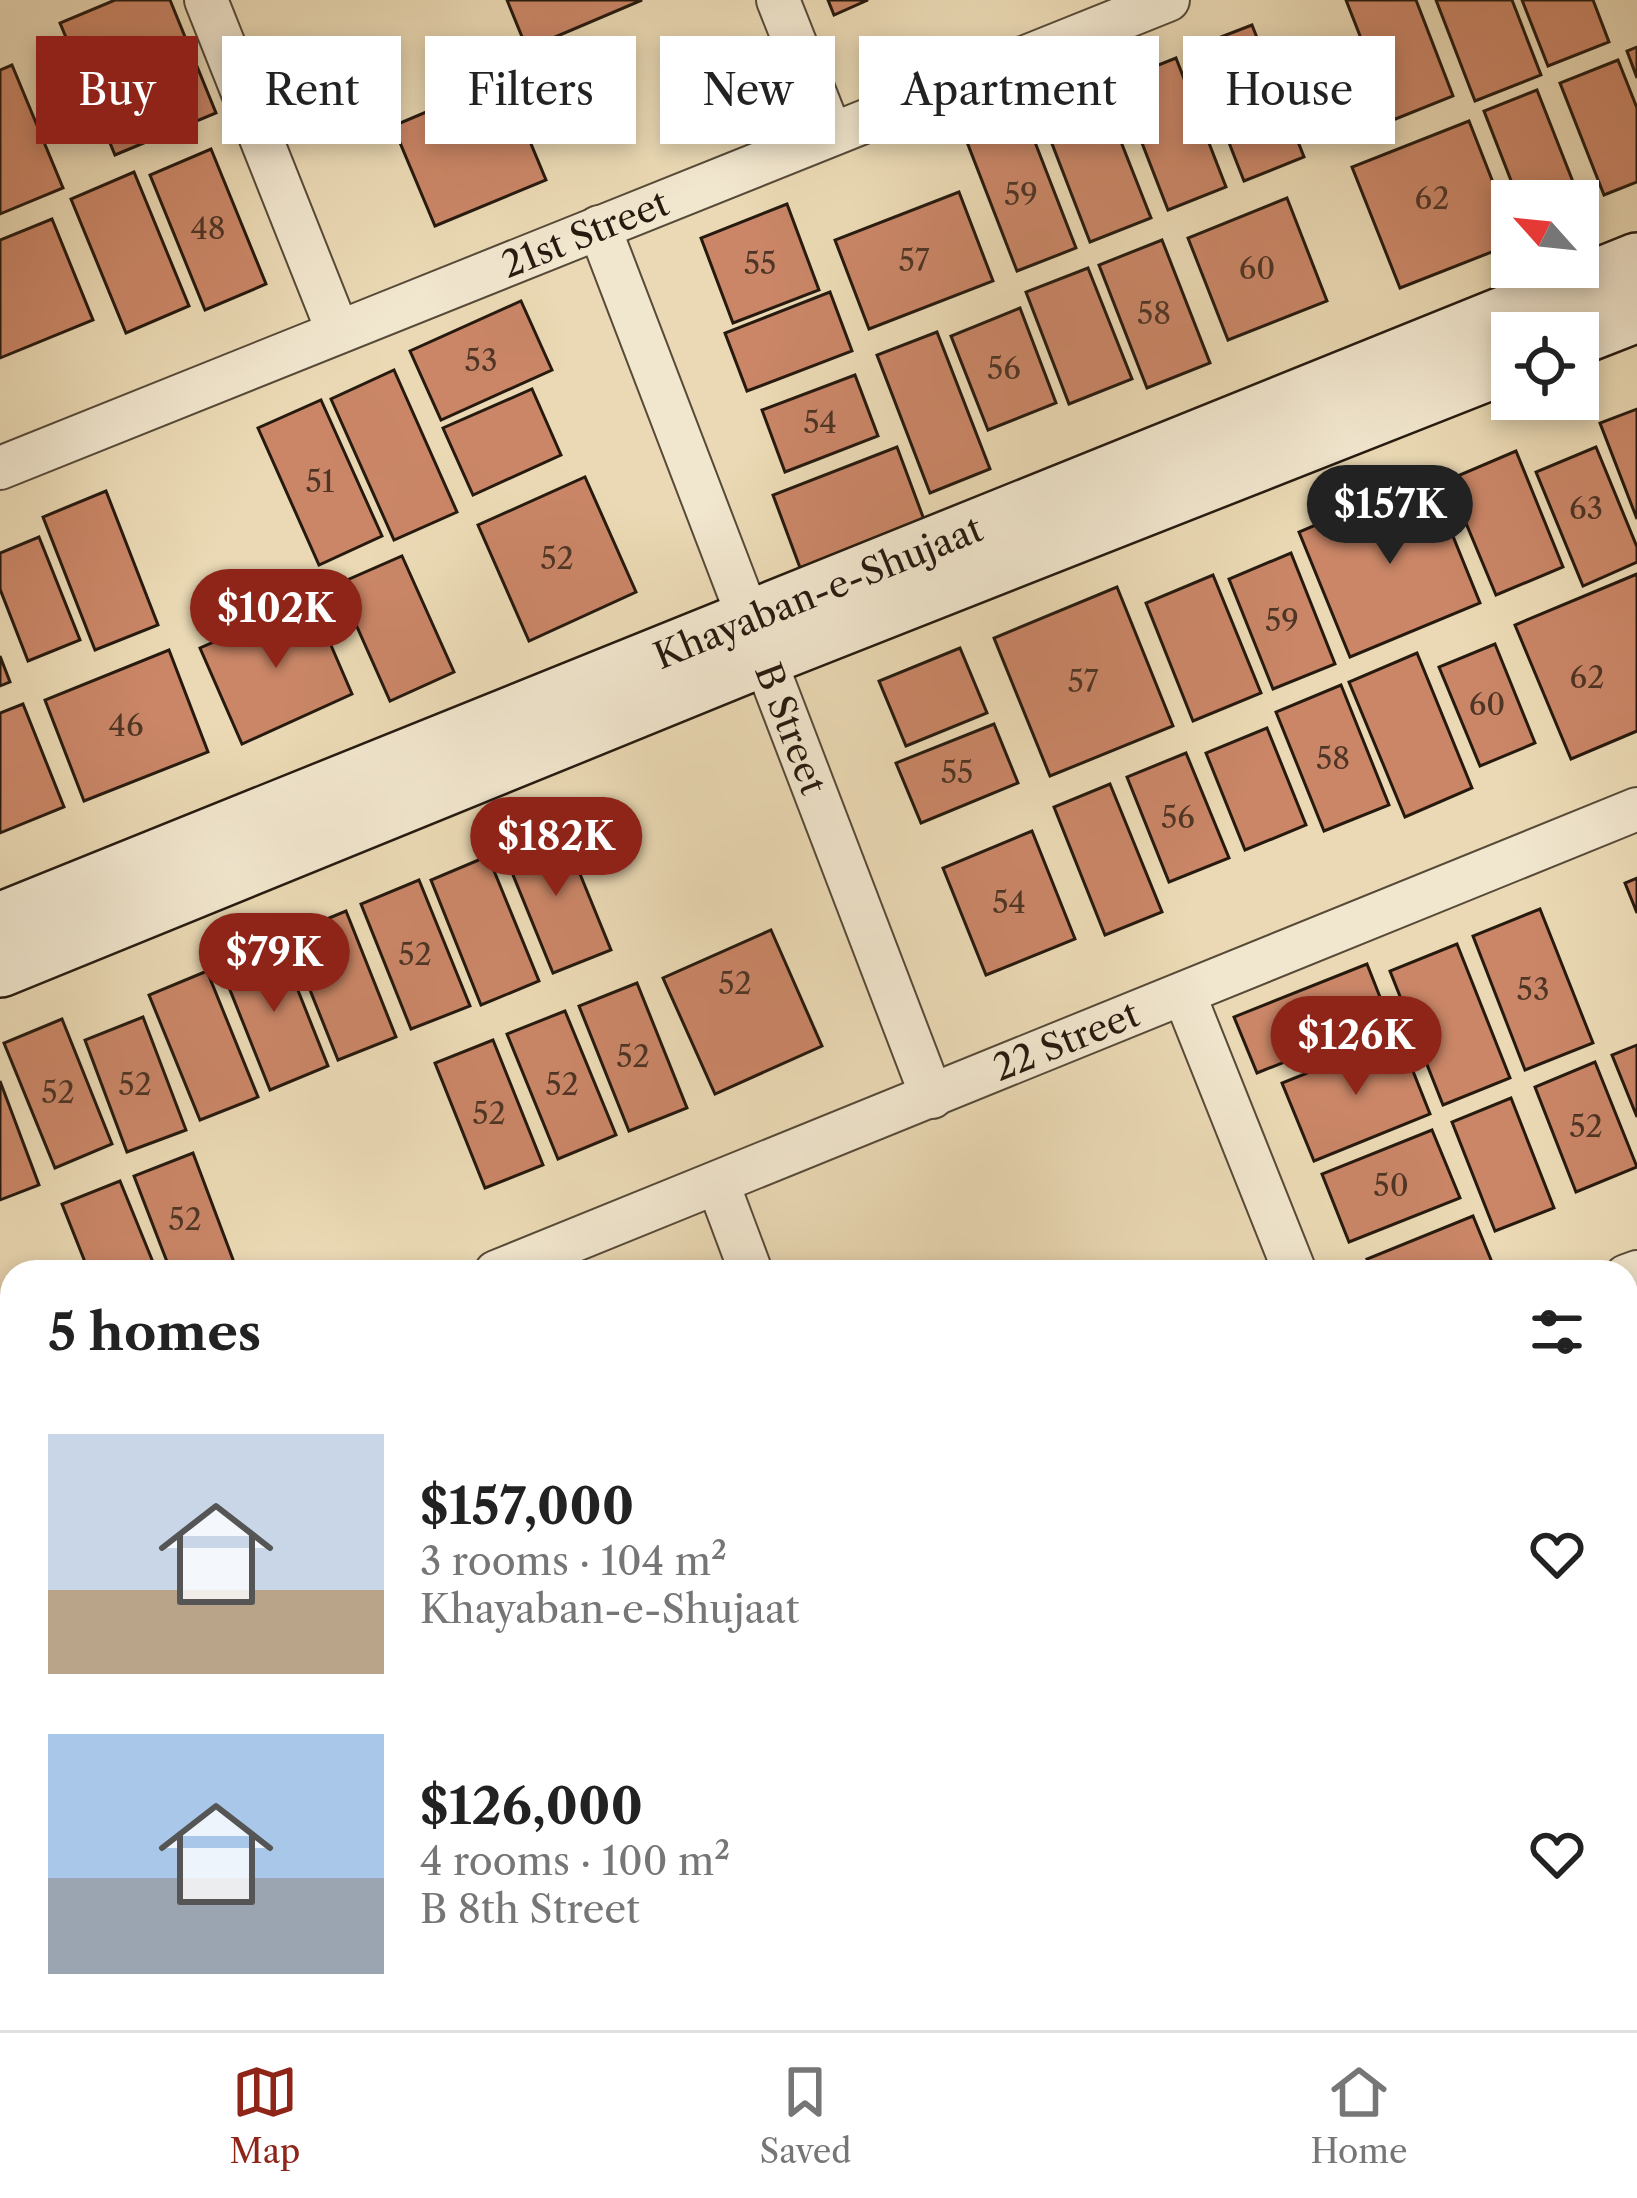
<!DOCTYPE html>
<html lang="en">
<head>
<meta charset="utf-8">
<style>
	body { margin:0; font-family:"Libre Caslon Text",serif; background:#f2f2f2; color:#222; height:100vh; display:flex; flex-direction:column; font-size:45px; white-space:nowrap }
	* { box-sizing:border-box; margin:0 }
	p { font-size:39px; color:#767676 }
	.icon { flex:none; width:66px; height:66px; fill:none; stroke:currentColor; stroke-width:2; stroke-linecap:round; stroke-linejoin:round }
	.map { position:relative; flex:1; overflow:hidden }
	.panel { position:absolute; left:0px; top:1260px; width:1638px; height:771px; display:flex; flex-direction:column; background:#fff; border-radius:36px 36px 0 0; box-shadow:0 6px 18px #0003 }
	.panel>* { flex:none }
	.banner { position:absolute; left:36px; top:36px; width:1566px; height:108px; display:flex; gap:24px }
	.needle { width:78px; rotate:297deg }
	.fabs { position:absolute; left:1491px; top:180px; display:grid; gap:24px }
	.fabs a { display:grid; place-items:center; width:108px; height:108px; border-radius:0px; background:#fff; box-shadow:0 6px 18px #0003; font-size:60px }
	.price { position:absolute; translate:-50% -102px; padding:0 27px; border-radius:42px; background:#8f2418; color:#fff; font-size:39px; line-height:78px; filter:drop-shadow(0 3px 6px #0008) }
	.price::after { content:''; position:absolute; left:50%; top:72px; width:36px; height:27px; margin-left:-18px; background:inherit; clip-path:polygon(0 0,100% 0,50% 100%) }
	.price.selected { background:#222; color:#fff }
	ul { padding:0; list-style:none }
	li { display:flex; align-items:center; gap:36px; height:300px; padding:0 48px }
	li span { display:grid; place-items:center; flex:none; width:336px; height:240px; border-radius:0px; color:#555 }
	li>.icon { margin-inline-start:auto }
	span .icon { width:144px; height:144px; fill:#fffc; stroke-width:1 }
	li b { font-size:51px }
	h2 { display:flex; justify-content:space-between; align-items:center; height:144px; padding:0 48px; font-size:51px }
	.tag { padding:0 42px; border-radius:0px; background:#fff; box-shadow:0 6px 18px #0003; font-size:42px; line-height:108px }
	.tag.selected { background:#8f2418; color:#fff }
	.tabs { display:flex; justify-content:space-around; align-items:center; height:168px; border-top:3px solid #e0e0e0; background:#fff; font-size:33px; color:#767676 }
	.tabs a { display:grid; justify-items:center; gap:6px }
	.tabs .selected { color:#8f2418 }
	.map>svg:first-child { display:block }
	.building { fill:#ca8667; stroke:#261a0f; stroke-width:3 }
	.lines { fill:none; stroke-linecap:round; stroke-linejoin:round }
	.street-casing { stroke:#574a38; stroke-width:46 }
	.secondary-casing { stroke:#261a0f; stroke-width:62 }
	.street { stroke:#f1e6ce; stroke-width:42 }
	.secondary { stroke:#f1e6ce; stroke-width:57 }
	.labels { text-anchor:middle; stroke-width:9; stroke-linejoin:round; paint-order:stroke }
	.number-label { font-size:30px; fill:#4f3525 }
	.street-label { font-size:36px; fill:#261a0f; stroke:#f1e6ce }
</style>
</head>
<body>
<div class="map">
<svg width="1637" height="2030" viewBox="0 0 1637 2030">
	<rect width="100%" height="100%" fill="#ead9b4"/>
	<filter id="stains"><feTurbulence type="fractalNoise" baseFrequency=".00167" numOctaves="4"/><feColorMatrix values="0 0 0 0 .2 0 0 0 0 .09 0 0 0 0 .02 0 0 0 .5 -.17"/></filter>
	<radialGradient id="worn" r=".72"><stop offset=".6" stop-color="#630" stop-opacity="0"/><stop offset="1" stop-color="#630" stop-opacity=".3"/></radialGradient>
	<g class="building">
		<path d="M 115,0 L 170,0 L 216,113 L 115,155 L 60,23 Z"/>
		<path d="M 507,0 L 642,0 L 527,49 Z"/>
		<path d="M 828,0 L 868,0 L 834,15 Z"/>
		<path d="M 1346,0 L 1416,0 L 1453,96 L 1393,120 Z"/>
		<path d="M 1436,0 L 1512,0 L 1541,75 L 1475,101 Z"/>
		<path d="M 1522,0 L 1593,0 L 1609,42 L 1548,66 Z"/>
		<path d="M 1252,25 L 1304,157 L 1244,181 L 1192,48 Z"/>
		<path d="M 1637,47 L 1637,78 L 1627,51 Z"/>
		<path d="M 1176,58 L 1226,187 L 1168,210 L 1118,81 Z"/>
		<path d="M 1618,60 L 1637,108 L 1637,182 L 1604,195 L 1560,83 Z"/>
		<path d="M 12,65 L 63,188 L 0,214 L 0,70 Z"/>
		<path d="M 504,79 L 546,180 L 435,226 L 393,126 Z"/>
		<path d="M 1099,86 L 1151,218 L 1090,242 L 1039,110 Z"/>
		<path d="M 1537,90 L 1575,187 L 1541,201 L 1519,201 L 1484,111 Z"/>
		<path d="M 1026,119 L 1076,248 L 1017,271 L 967,142 Z"/>
		<path d="M 1469,121 L 1512,231 L 1512,244 L 1400,288 L 1352,167 Z"/>
		<path d="M 211,149 L 266,284 L 205,310 L 150,175 Z"/>
		<path d="M 134,172 L 189,306 L 126,333 L 71,199 Z"/>
		<path d="M 959,192 L 993,281 L 869,329 L 835,240 Z"/>
		<path d="M 1287,198 L 1327,301 L 1228,340 L 1188,238 Z"/>
		<path d="M 787,204 L 819,290 L 733,323 L 701,238 Z"/>
		<path d="M 52,219 L 93,320 L 0,358 L 0,240 Z"/>
		<path d="M 1162,240 L 1210,363 L 1147,388 L 1099,265 Z"/>
		<path d="M 1088,268 L 1132,379 L 1069,404 L 1026,292 Z"/>
		<path d="M 830,292 L 852,351 L 747,391 L 725,333 Z"/>
		<path d="M 521,301 L 552,370 L 441,420 L 410,351 Z"/>
		<path d="M 1020,308 L 1056,403 L 988,430 L 951,336 Z"/>
		<path d="M 937,332 L 990,469 L 930,493 L 877,355 Z"/>
		<path d="M 394,370 L 457,512 L 394,540 L 331,399 Z"/>
		<path d="M 855,375 L 878,436 L 785,472 L 762,410 Z"/>
		<path d="M 532,389 L 561,455 L 473,495 L 443,428 Z"/>
		<path d="M 321,400 L 382,536 L 319,565 L 258,428 Z"/>
		<path d="M 1637,409 L 1637,519 L 1600,423 Z"/>
		<path d="M 897,447 L 926,525 L 802,573 L 773,495 Z"/>
		<path d="M 1596,447 L 1637,547 L 1637,562 L 1583,586 L 1536,472 Z"/>
		<path d="M 1516,451 L 1563,567 L 1496,595 L 1448,480 Z"/>
		<path d="M 585,477 L 636,592 L 529,641 L 478,525 Z"/>
		<path d="M 1429,477 L 1480,603 L 1350,657 L 1299,532 Z"/>
		<path d="M 106,491 L 158,625 L 95,650 L 43,517 Z"/>
		<path d="M 39,537 L 80,640 L 28,661 L 0,589 L 0,553 Z"/>
		<path d="M 1291,553 L 1335,664 L 1273,689 L 1229,579 Z"/>
		<path d="M 402,556 L 454,672 L 390,701 L 338,584 Z"/>
		<path d="M 1637,574 L 1637,731 L 1571,759 L 1515,625 Z"/>
		<path d="M 1213,575 L 1261,693 L 1193,721 L 1146,603 Z"/>
		<path d="M 1117,587 L 1173,726 L 1050,776 L 994,638 Z"/>
		<path d="M 311,599 L 352,694 L 242,744 L 200,648 Z"/>
		<path d="M 1495,644 L 1535,743 L 1480,766 L 1439,667 Z"/>
		<path d="M 960,648 L 987,713 L 906,746 L 879,681 Z"/>
		<path d="M 169,650 L 208,752 L 84,801 L 45,700 Z"/>
		<path d="M 1417,653 L 1472,788 L 1405,817 L 1349,682 Z"/>
		<path d="M 0,656 L 10,682 L 0,686 Z"/>
		<path d="M 1341,685 L 1389,805 L 1324,831 L 1276,712 Z"/>
		<path d="M 23,704 L 64,807 L 0,833 L 0,713 Z"/>
		<path d="M 994,724 L 1018,783 L 921,823 L 896,763 Z"/>
		<path d="M 1267,728 L 1306,825 L 1245,850 L 1206,753 Z"/>
		<path d="M 1186,753 L 1229,858 L 1169,882 L 1127,777 Z"/>
		<path d="M 1110,784 L 1162,912 L 1105,935 L 1054,807 Z"/>
		<path d="M 560,825 L 611,950 L 553,973 L 502,848 Z"/>
		<path d="M 1032,831 L 1075,939 L 986,975 L 943,868 Z"/>
		<path d="M 488,856 L 539,981 L 481,1005 L 431,880 Z"/>
		<path d="M 1637,878 L 1637,913 L 1625,883 Z"/>
		<path d="M 419,880 L 470,1006 L 411,1029 L 361,904 Z"/>
		<path d="M 1540,909 L 1593,1043 L 1525,1070 L 1473,936 Z"/>
		<path d="M 346,911 L 396,1037 L 338,1060 L 288,935 Z"/>
		<path d="M 771,930 L 822,1046 L 715,1094 L 663,978 Z"/>
		<path d="M 278,940 L 328,1066 L 270,1090 L 220,965 Z"/>
		<path d="M 1457,944 L 1510,1078 L 1443,1105 L 1390,971 Z"/>
		<path d="M 1367,964 L 1389,1020 L 1257,1073 L 1234,1017 Z"/>
		<path d="M 207,971 L 258,1097 L 200,1120 L 149,995 Z"/>
		<path d="M 637,983 L 687,1108 L 629,1131 L 579,1006 Z"/>
		<path d="M 565,1011 L 616,1135 L 558,1159 L 507,1034 Z"/>
		<path d="M 143,1017 L 186,1130 L 127,1152 L 85,1040 Z"/>
		<path d="M 62,1019 L 112,1144 L 55,1168 L 4,1043 Z"/>
		<path d="M 1399,1036 L 1430,1114 L 1314,1161 L 1282,1083 Z"/>
		<path d="M 493,1040 L 543,1165 L 485,1188 L 435,1063 Z"/>
		<path d="M 1637,1045 L 1637,1117 L 1612,1055 Z"/>
		<path d="M 1595,1062 L 1637,1167 L 1576,1192 L 1535,1087 Z"/>
		<path d="M 0,1081 L 39,1185 L 0,1200 Z"/>
		<path d="M 1511,1098 L 1554,1208 L 1495,1231 L 1452,1122 Z"/>
		<path d="M 1432,1130 L 1460,1198 L 1349,1242 L 1322,1174 Z"/>
		<path d="M 193,1153 L 235,1265 L 218,1272 L 171,1272 L 134,1176 Z"/>
		<path d="M 120,1181 L 157,1272 L 89,1272 L 62,1204 Z"/>
		<path d="M 1473,1216 L 1496,1272 L 1373,1272 L 1367,1259 Z"/>
		<path d="M 1626,1359 L 1637,1386 L 1637,1492 L 1626,1496 Z"/>
	</g>
	<g class="lines">
		<defs>
			<g id="street">
				<path d="M 206,0 L 338,332"/>
				<path d="M 778,0 L 831,134"/>
				<path id="s1" d="M 599,227 L 932,1097"/>
				<path id="s2" d="M 0,468 L 1168,0"/>
				<path d="M 1184,994 L 1295,1272"/>
				<path d="M 718,1184 L 751,1272"/>
				<path id="s3" d="M 496,1272 L 1637,809"/>
				<path d="M 1626,1276 L 1637,1272"/>
				<path d="M 0,1469 L 12,1464"/>
				<path d="M 1626,1760 L 1637,1756"/>
				<path d="M 0,1934 L 12,1929"/>
				<path d="M 1037,2019 L 1041,2030"/>
				<path d="M 1592,2019 L 1597,2030"/>
				<path d="M 923,2030 L 949,2019"/>
			</g>
			<g id="secondary">
				<path d="M 1578,336 L 1637,313"/>
				<path id="s4" d="M 0,922 L 1637,262"/>
				<path d="M 0,968 L 766,656 L 1512,362"/>
			</g>
		</defs>
		<use href="#street" class="street-casing"/>
		<use href="#secondary" class="secondary-casing"/>
		<use href="#street" class="street"/>
		<use href="#secondary" class="secondary"/>
	</g>
	<g class="labels">
		<g class="number-label">
			<text x="1021" y="205">59</text>
			<text x="1432" y="209">62</text>
			<text x="208" y="239">48</text>
			<text x="914" y="271">57</text>
			<text x="760" y="274">55</text>
			<text x="1257" y="279">60</text>
			<text x="1154" y="324">58</text>
			<text x="481" y="371">53</text>
			<text x="1004" y="379">56</text>
			<text x="820" y="433">54</text>
			<text x="320" y="492">51</text>
			<text x="1586" y="519">63</text>
			<text x="557" y="569">52</text>
			<text x="1282" y="631">59</text>
			<text x="1587" y="688">62</text>
			<text x="1083" y="692">57</text>
			<text x="1487" y="715">60</text>
			<text x="126" y="736">46</text>
			<text x="1333" y="769">58</text>
			<text x="957" y="783">55</text>
			<text x="1178" y="828">56</text>
			<text x="1009" y="913">54</text>
			<text x="415" y="965">52</text>
			<text x="735" y="994">52</text>
			<text x="1533" y="1000">53</text>
			<text x="633" y="1067">52</text>
			<text x="135" y="1095">52</text>
			<text x="562" y="1095">52</text>
			<text x="58" y="1103">52</text>
			<text x="489" y="1124">52</text>
			<text x="1586" y="1137">52</text>
			<text x="1391" y="1196">50</text>
			<text x="185" y="1230">52</text>
		</g>
		<g class="street-label">
			<text dy="13" stroke="none"><textPath href="#s2" startOffset="630">21st Street</textPath></text>
			<text dy="13" stroke="none"><textPath href="#s4" startOffset="882">Khayaban-e-Shujaat</textPath></text>
			<text dy="13" stroke="none"><textPath href="#s1" startOffset="537">B Street</textPath></text>
			<text dy="13" stroke="none"><textPath href="#s3" startOffset="615">22 Street</textPath></text>
		</g>
	</g>
	<rect width="100%" height="100%" filter="url(#stains)"/>
	<rect width="100%" height="100%" fill="url(#worn)"/>
</svg>
<div class="fabs">
<a><svg class="needle" viewBox="-14 -14 28 28"><path d="M0-13l5 13h-10z" fill="#e53935"/><path d="M0 13l5-13h-10z" fill="#767676"/></svg></a>
<a><svg class="icon" aria-label="locate" viewBox="0 0 24 24"><circle cx="12" cy="12" r="6"/><path d="M12 2v4M12 18v4M2 12h4M18 12h4"/></svg></a>
</div>
<b class="price selected" style="left:1390px;top:567px">$157K</b>
<b class="price" style="left:276px;top:671px">$102K</b>
<b class="price" style="left:556px;top:899px">$182K</b>
<b class="price" style="left:274px;top:1015px">$79K</b>
<b class="price" style="left:1356px;top:1098px">$126K</b>
<div class="banner">
<a class="tag selected">Buy</a>
<a class="tag">Rent</a>
<a class="tag">Filters</a>
<a class="tag">New</a>
<a class="tag">Apartment</a>
<a class="tag">House</a>
</div>
<section class="panel">
<h2>5 homes<svg class="icon" aria-label="filters" viewBox="0 0 24 24"><path d="M4 7h16M4 17h16"/><circle cx="9" cy="7" r="2"/><circle cx="15" cy="17" r="2"/></svg></h2>
<ul>
<li><span style="background:linear-gradient(#c9d6e8 65%,#b9a48a 0)"><svg class="icon" aria-label="home" viewBox="0 0 24 24"><path d="M3 11l9-7 9 7M6 9v11h12V9"/></svg></span><div><b>$157,000</b><p>3 rooms · 104 m²</p><p>Khayaban-e-Shujaat</p></div><svg class="icon" aria-label="heart" viewBox="0 0 24 24"><path d="M12 20l-8-8c-3-5 5-10 8-4 3-6 11-1 8 4z"/></svg></li>
<li><span style="background:linear-gradient(#a9c7e8 60%,#9aa5b1 0)"><svg class="icon" aria-label="home" viewBox="0 0 24 24"><path d="M3 11l9-7 9 7M6 9v11h12V9"/></svg></span><div><b>$126,000</b><p>4 rooms · 100 m²</p><p>B 8th Street</p></div><svg class="icon" aria-label="heart" viewBox="0 0 24 24"><path d="M12 20l-8-8c-3-5 5-10 8-4 3-6 11-1 8 4z"/></svg></li>
</ul>
</section>
</div>
<nav class="tabs">
<a class="selected"><svg class="icon" aria-label="map" viewBox="0 0 24 24"><path d="M3 6l6-2 6 2 6-2v14l-6 2-6-2-6 2zM9 4v14M15 6v14"/></svg>Map</a>
<a><svg class="icon" aria-label="saved" viewBox="0 0 24 24"><path d="M7 4h10v16l-5-4-5 4z"/></svg>Saved</a>
<a><svg class="icon" aria-label="home" viewBox="0 0 24 24"><path d="M3 11l9-7 9 7M6 9v11h12V9"/></svg>Home</a>
</nav>
</body>
</html>
